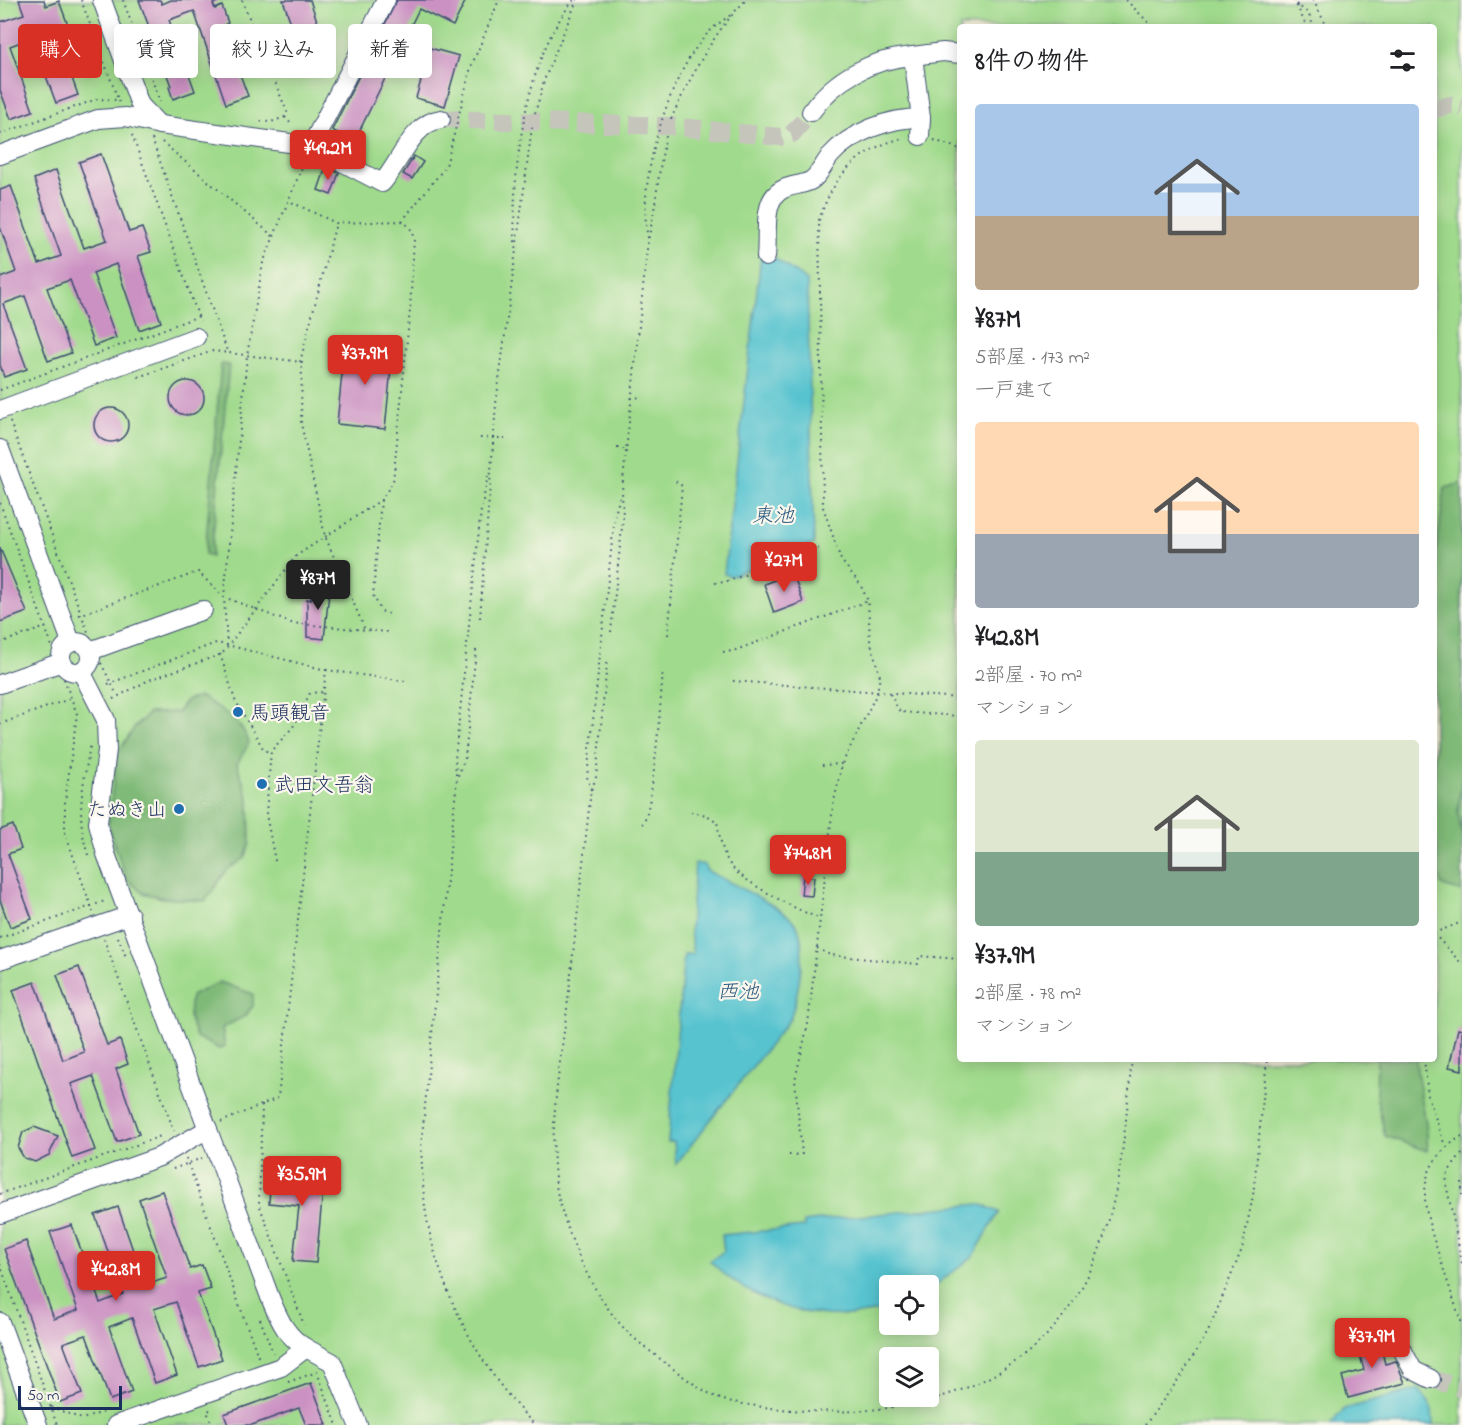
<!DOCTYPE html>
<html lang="ja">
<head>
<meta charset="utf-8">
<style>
	body { margin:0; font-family:"Indie Flower","Klee One",sans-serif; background:#f2f2f2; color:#202124; height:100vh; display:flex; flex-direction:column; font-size:22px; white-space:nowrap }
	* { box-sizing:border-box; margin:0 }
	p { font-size:20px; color:#757577 }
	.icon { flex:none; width:33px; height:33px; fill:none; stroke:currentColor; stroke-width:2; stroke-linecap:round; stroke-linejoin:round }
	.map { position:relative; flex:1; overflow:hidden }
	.details { position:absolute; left:957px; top:24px; width:480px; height:1038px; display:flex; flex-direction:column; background:#fff; border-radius:6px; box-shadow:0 3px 15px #0003 }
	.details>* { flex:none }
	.guide { position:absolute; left:18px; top:24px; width:570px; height:54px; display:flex; gap:12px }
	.controls { position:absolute; left:879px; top:1275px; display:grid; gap:12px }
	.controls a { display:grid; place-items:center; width:60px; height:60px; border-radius:6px; background:#fff; box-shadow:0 3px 15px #0003; font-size:30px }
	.scale { position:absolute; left:18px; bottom:15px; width:104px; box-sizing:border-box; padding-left:6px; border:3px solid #1b2f5e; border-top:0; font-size:16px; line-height:21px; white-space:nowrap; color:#1b2f5e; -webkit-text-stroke:4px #fbf7ec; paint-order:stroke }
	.price { position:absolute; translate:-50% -51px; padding:0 14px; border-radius:6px; background:#d93025; color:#fff; font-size:20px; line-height:39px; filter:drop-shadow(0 2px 3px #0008) }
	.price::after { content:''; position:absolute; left:50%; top:36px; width:18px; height:14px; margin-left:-9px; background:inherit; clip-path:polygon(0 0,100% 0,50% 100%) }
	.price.selected { background:#222; color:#fff }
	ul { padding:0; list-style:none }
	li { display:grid; align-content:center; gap:12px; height:318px; padding:0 18px }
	li span { display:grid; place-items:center; height:186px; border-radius:6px; color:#555 }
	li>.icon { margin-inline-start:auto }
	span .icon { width:108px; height:108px; fill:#fffc; stroke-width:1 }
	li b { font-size:26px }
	h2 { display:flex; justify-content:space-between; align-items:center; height:72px; padding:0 18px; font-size:26px }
	.pill { padding:0 21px; border-radius:6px; background:#fff; box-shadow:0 3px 15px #0003; font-size:21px; line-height:54px }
	.pill.selected { background:#d93025; color:#fff }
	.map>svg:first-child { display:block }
	.green { fill:#a0da8c; stroke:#5e8475; stroke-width:1.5; fill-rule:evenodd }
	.forest { fill:#80ba78; stroke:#4e746b; stroke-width:1.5 }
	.water { fill:#57c3cf; stroke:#397996; stroke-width:1.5 }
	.building { fill:#cb91c2 }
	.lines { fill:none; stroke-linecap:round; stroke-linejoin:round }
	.minor-tunnel { stroke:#c5c5bc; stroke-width:18; stroke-dasharray:18 9; stroke-linecap:butt }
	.minor-casing { stroke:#3b4b70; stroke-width:20 }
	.path { stroke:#3b4b70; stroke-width:2; stroke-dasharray:1.5 4.5; stroke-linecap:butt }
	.minor { stroke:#fff; stroke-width:18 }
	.poi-dot { fill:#1f6fb2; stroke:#fbf7ec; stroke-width:2 }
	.labels { text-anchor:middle; stroke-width:4.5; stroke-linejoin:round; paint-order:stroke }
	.poi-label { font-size:20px; fill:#1b2f5e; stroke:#fbf7ec; text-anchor:start }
	.water-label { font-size:21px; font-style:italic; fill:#2d5b80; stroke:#fbf7ec }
</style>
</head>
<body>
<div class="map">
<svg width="1462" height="1425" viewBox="0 0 1462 1425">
	<rect width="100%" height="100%" fill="#fbf7ec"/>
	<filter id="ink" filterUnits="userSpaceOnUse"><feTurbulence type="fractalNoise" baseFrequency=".0167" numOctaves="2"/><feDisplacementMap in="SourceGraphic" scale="12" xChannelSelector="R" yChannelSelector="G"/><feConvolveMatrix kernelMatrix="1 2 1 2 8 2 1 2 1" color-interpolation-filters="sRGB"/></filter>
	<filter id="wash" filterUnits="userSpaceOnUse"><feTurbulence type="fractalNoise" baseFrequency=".008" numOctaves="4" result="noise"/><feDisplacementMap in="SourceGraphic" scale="24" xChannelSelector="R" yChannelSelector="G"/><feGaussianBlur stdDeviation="1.35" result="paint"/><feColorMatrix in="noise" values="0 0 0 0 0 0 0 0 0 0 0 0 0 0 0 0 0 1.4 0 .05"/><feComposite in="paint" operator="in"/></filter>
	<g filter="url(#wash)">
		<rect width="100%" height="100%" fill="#f0ebd3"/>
		<path class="green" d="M 0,0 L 1462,0 L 1462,1425 L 0,1425 ZM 960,27 L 1434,27 L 1434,1059 L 960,1059 ZM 890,1286 L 928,1286 L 928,1324 L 890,1324 ZM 890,1358 L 928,1358 L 928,1396 L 890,1396 Z"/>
		<g class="forest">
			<path d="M 221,364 L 229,365 L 211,557 L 205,554 Z"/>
			<path d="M 1462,483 L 1462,776 L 1458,813 L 1462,836 L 1462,892 L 1443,886 L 1440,883 L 1436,842 L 1434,842 L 1434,567 L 1445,488 Z"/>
			<path d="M 200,697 C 219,708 243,721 249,743 L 237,764 L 249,799 L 250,843 L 245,858 L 227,870 L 205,901 L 163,898 L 143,893 L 126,878 L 108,826 L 117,754 L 134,728 L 149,713 L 178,712 L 187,700 Z"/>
			<path d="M 220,982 L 253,994 L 253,1006 L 245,1016 L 222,1028 L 225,1046 L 219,1049 L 196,1037 L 189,1017 L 191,996 Z"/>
			<path d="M 1377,1059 L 1416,1059 C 1417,1088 1430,1124 1427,1151 L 1385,1136 L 1376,1095 Z"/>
		</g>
		<g class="water">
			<path d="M 761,256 L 773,257 L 807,281 L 814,544 L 731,576 L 724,574 Z"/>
			<path d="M 695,863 L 705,865 L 706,870 C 726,881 785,908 796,924 C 809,943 797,999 790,1019 L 676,1164 L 674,1142 L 668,1142 L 684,954 L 693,954 L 690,931 Z"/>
			<path d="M 979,1204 L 999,1212 L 973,1257 L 929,1290 L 928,1286 L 890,1286 L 889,1308 C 825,1327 757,1308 710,1261 L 724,1251 L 722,1235 L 804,1227 L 804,1222 L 811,1221 Z"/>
			<path d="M 1419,1389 L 1432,1407 L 1433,1425 L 1330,1425 L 1344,1409 Z"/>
		</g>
		<g id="blocks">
			<g class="building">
				<path d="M 19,0 L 44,0 L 46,6 L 59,1 L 68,25 L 55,30 L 78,95 L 56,103 L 32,38 L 10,46 L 33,111 L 11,119 L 0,90 L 0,22 L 24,14 Z"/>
				<path d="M 139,0 L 160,0 L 162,4 L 171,0 L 221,0 L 213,4 L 215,9 L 222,6 L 228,23 L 222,26 L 248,96 L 226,104 L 194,11 L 169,20 L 195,91 L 173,99 L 169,87 L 171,86 Z"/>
				<path d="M 283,0 L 310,0 L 325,45 L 301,53 Z"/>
				<path d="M 397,0 L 466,0 L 453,26 L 419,9 L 354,142 L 332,130 Z"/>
				<path d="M 430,48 L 459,56 L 445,106 L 416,98 Z"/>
				<path d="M 101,154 L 129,232 L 142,228 L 151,252 L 138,256 L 161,322 L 139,330 L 116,264 L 93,273 L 116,338 L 94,346 L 70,280 L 47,288 L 71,353 L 48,361 L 25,296 L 3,304 L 27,369 L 4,377 L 0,365 L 0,278 L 16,272 L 0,227 L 0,190 L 11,186 L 39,264 L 61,256 L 34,179 L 56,170 L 84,248 L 107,240 L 79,162 Z"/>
				<path d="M 414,156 L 423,162 L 412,179 L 403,174 Z"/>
				<path d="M 326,167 L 339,173 L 331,195 L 318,190 Z"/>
				<path d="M 345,343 L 393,348 L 385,429 L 337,424 Z"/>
				<circle cx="187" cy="398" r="17"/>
				<circle cx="111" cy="425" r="17"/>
				<path d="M 0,548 L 27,612 L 0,622 Z"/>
				<path d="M 793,573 L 803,602 L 774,613 L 764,584 Z"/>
				<path d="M 313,582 L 330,584 L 324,639 L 307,637 L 307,599 L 311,600 Z"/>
				<path d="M 13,825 L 21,849 L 8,854 L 32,919 L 10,927 L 0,900 L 0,830 Z"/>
				<path d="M 803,876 L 814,877 L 812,896 L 801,895 Z"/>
				<path d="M 79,967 L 107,1045 L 120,1040 L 128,1064 L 116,1069 L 139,1134 L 117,1142 L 93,1076 L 71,1084 L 95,1150 L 72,1158 L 13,990 L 35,982 L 63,1060 L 84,1052 L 57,975 Z"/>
				<path d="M 1458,1029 L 1462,1030 L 1462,1070 L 1449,1067 Z"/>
				<path d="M 34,1127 L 58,1136 L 49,1155 L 35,1162 L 24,1158 L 18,1148 L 23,1132 Z"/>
				<path d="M 304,1164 L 325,1167 L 316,1263 L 293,1261 L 299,1206 L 269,1203 L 271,1174 L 302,1178 Z"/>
				<path d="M 162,1191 L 190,1269 L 202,1265 L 211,1289 L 198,1293 L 222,1359 L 199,1367 L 176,1302 L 154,1309 L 177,1375 L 155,1383 L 132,1318 L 109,1327 L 132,1392 L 110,1400 L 86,1335 L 63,1343 L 82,1394 L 60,1402 L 4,1249 L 26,1241 L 54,1319 L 78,1310 L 50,1232 L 72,1225 L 100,1303 L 123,1294 L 95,1215 L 118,1207 L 145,1285 L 167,1278 L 139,1199 Z"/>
				<path d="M 1377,1331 L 1385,1364 L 1396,1361 L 1405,1383 L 1348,1398 L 1342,1376 L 1364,1370 L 1355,1337 Z"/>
				<path d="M 311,1383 L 327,1425 L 306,1425 L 299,1408 L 252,1425 L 228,1425 L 224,1414 Z"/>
			</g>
		</g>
	</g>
	<g filter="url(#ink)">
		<use href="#blocks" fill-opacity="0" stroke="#3b4b70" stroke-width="1.5"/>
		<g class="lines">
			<g class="minor-tunnel">
				<path d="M 1434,109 L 1451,105 L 1462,107"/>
				<path d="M 441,119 L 669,126 L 780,137 L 792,134 L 811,112"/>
				<path d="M 1431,1379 L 1462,1388"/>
			</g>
			<defs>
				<g id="minor">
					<path d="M 102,0 L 140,105 L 159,125"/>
					<path d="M 913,56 L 943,52 L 960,54"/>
					<path d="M 811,112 C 834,79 872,59 913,56 L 921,118 L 920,136"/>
					<path d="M 311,146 L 382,183 C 400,163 412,123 441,119"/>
					<path d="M 0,155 L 98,119 L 126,117 L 160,125 L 311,146 L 386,0"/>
					<path d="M 766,257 C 768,240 764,212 773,198 C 782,184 798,187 810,181 C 818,177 824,164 830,156 C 851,132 889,118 921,118"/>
					<path d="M 0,410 L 196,337"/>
					<path d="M 0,449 L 71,642"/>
					<circle cx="76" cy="657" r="15"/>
					<path d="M 90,651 L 203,610"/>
					<path d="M 81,671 L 106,720 L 107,750 L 98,823 L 106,854 L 271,1300 C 280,1321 286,1336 306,1348 L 281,1367 L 116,1425"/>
					<path d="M 0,684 L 62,662"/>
					<path d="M 0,960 L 130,915"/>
					<path d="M 0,1214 L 159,1157 L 208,1129"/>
					<path d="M 0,1322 L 38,1425"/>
					<path d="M 306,1348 L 332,1362 L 358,1425"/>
					<path d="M 1403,1351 L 1413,1370 L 1431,1379"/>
				</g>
			</defs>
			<use href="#minor" class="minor-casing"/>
			<g class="path">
				<path d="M 81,0 L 119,102"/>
				<path d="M 123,0 L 160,102"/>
				<path d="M 242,0 L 287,112 L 285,117 L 271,122 L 256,121"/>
				<path d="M 1126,0 L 1153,27"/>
				<path d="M 1294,0 L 1307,27"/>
				<path d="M 1313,0 L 1327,27"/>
				<path d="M 1296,4 L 1308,13 L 1314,27"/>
				<path d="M 535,113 L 545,78 L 577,0"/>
				<path d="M 285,117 L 293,126"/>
				<path d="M 671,119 C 690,78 713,32 746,0"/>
				<path d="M 0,134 L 97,99 L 117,100"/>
				<path d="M 132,135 L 200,321"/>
				<path d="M 152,139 L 227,351"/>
				<path d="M 934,140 L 960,149"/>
				<path d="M 162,142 L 274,237"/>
				<path d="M 402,221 L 446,166 L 471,67 L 499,0"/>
				<path d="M 648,238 C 636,183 669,71 710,31 C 716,25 724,20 732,14"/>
				<path d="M 515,242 C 511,171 526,55 574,0"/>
				<path d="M 300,362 L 336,223"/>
				<path d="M 138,377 L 213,351 L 302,362 L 301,423 L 325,536 L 365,630"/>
				<path d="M 0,390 L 199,316"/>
				<path d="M 631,398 L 643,397"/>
				<path d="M 10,422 L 89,635"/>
				<path d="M 480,438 L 505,438"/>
				<path d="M 617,447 L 626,450"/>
				<path d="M 381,500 L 373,595 L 381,611 L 389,614"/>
				<path d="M 0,503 L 53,649"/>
				<path d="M 715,583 L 725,582 L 820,548"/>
				<path d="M 79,615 L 198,572 L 224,597 L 291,623 L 387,632"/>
				<path d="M 480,618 L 496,404 L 532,127"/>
				<path d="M 611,632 L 623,518 L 622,490 L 648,240 C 657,204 658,168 667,132"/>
				<path d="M 668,635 L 682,486 L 675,481"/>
				<path d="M 0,643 L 46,627"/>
				<path d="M 476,650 L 465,758 L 457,778 L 421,1147 C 422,1167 423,1187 425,1207 C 436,1285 479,1370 535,1425"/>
				<path d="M 723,652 L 733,651 L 868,601"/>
				<path d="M 220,654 L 235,700 L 264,750 L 271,753"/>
				<path d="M 101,663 L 117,695"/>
				<path d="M 607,663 L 596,778 L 591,790 C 583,863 575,936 567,1009 C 560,1066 544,1152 561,1208 C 573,1247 591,1289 617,1320 C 630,1337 650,1351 667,1364 C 684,1377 703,1392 723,1400 C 841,1425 994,1416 1069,1308 C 1120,1234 1123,1145 1132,1059"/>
				<path d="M 326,670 L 405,681"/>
				<path d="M 64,679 L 77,714 L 65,801 L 65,833 L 93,912"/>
				<path d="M 733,681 L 960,698"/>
				<path d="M 108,684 L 216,643 L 227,645"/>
				<path d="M 890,694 L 900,712 L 960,716"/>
				<path d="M 113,699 L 149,680 L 222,654 L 296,556 L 381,500 L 393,482 L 410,310 L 414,239 L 410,227 L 402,221 L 336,223 L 289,201"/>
				<path d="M 0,724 L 72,698"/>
				<path d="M 822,765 L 842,764"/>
				<path d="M 456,775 L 455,759 L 481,510 L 488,476"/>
				<path d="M 591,790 L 587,777 L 615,514 L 621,493"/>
				<path d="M 691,812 L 707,815 L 717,822 C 720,837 722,855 732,867 C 742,881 803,914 820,918"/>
				<path d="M 642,824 C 653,816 661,694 663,672"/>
				<path d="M 88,855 C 75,814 83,788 90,746"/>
				<path d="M 275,861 L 266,814 L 271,751 L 293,727 L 310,693 L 323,692"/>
				<path d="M 1434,933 L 1462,922"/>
				<path d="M 1434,934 L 1462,964"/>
				<path d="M 118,937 L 126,957"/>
				<path d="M 0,938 L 105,901"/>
				<path d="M 104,939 L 174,1131"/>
				<path d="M 817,948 L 830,955 L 918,964 L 919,956 L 960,959"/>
				<path d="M 1424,1059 L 1428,1096 L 1445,1146"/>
				<path d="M 262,1105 L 259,1204 L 304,1325"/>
				<path d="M 221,1122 L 278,1098 L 326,670 L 227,645 L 224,597 L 247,356 L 263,263 L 305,160"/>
				<path d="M 1462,1136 C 1410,1168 1423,1209 1440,1258 C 1447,1280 1454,1302 1462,1324"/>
				<path d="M 1462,1154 L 1448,1172 L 1446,1183 L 1462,1263"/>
				<path d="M 789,1155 L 802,1154 L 795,1080 L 808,1024 L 833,806 L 842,764 L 877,693 L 880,676 L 870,640 L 868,601 L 860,584 L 841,560 L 823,507 L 819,220 C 833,177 859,147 905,138"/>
				<path d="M 186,1158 L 259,1359"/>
				<path d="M 173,1169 L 202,1158"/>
				<path d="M 1462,1182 L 1462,1195"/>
				<path d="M 0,1194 L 161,1136"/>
				<path d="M 0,1264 L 57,1425"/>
				<path d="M 260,1319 L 273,1353"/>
				<path d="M 288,1382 L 317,1372 L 337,1425"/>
				<path d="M 51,1407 L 82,1419 L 107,1411"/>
				<path d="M 210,1410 L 207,1411 L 212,1425"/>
				<path d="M 1145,1425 L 1181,1376 L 1208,1332 L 1242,1249 L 1253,1196 L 1267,1059"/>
			</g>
			<use href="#minor" class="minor"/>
		</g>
	</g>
	<g class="poi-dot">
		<circle cx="238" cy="712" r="6"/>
		<circle cx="262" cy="784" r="6"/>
		<circle cx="179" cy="809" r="6"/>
	</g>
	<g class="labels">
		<g class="poi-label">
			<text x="250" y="719">馬頭観音</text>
			<text x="274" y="791">武田文吾翁</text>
			<text x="167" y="816" text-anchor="end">たぬき山</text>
		</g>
		<g class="water-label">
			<text x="773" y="522">東池</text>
			<text x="738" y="998">西池</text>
		</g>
	</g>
</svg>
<div class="controls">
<a><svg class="icon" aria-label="locate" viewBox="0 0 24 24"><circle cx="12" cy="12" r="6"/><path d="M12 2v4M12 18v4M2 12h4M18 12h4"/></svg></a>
<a><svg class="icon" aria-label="layers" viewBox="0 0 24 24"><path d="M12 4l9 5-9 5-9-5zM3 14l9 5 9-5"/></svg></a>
</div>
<div class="scale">50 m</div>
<b class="price" style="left:328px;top:181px">¥49.2M</b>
<b class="price" style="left:365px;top:386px">¥37.9M</b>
<b class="price" style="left:784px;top:593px">¥27M</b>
<b class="price selected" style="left:318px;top:611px">¥87M</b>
<b class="price" style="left:808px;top:886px">¥74.8M</b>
<b class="price" style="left:302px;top:1207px">¥35.9M</b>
<b class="price" style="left:116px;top:1302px">¥42.8M</b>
<b class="price" style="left:1372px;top:1369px">¥37.9M</b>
<div class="guide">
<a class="pill selected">購入</a>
<a class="pill">賃貸</a>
<a class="pill">絞り込み</a>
<a class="pill">新着</a>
</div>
<section class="details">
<h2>8件の物件<svg class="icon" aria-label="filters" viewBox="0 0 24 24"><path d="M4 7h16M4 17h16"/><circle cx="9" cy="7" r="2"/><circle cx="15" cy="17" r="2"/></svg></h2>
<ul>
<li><span style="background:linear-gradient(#a9c7e8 60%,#b9a48a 0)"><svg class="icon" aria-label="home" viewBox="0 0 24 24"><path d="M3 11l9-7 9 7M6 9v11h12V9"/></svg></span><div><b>¥87M</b><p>5部屋 · 173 m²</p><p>一戸建て</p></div></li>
<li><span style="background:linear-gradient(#ffd9b3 60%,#9aa5b1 0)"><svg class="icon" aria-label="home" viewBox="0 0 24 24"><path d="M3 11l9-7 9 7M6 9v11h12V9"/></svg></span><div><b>¥42.8M</b><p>2部屋 · 70 m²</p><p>マンション</p></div></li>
<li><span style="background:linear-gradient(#dfe7d0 60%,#7fa58c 0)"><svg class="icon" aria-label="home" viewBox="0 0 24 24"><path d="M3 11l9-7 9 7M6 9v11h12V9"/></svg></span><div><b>¥37.9M</b><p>2部屋 · 78 m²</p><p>マンション</p></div></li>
</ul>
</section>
</div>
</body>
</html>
